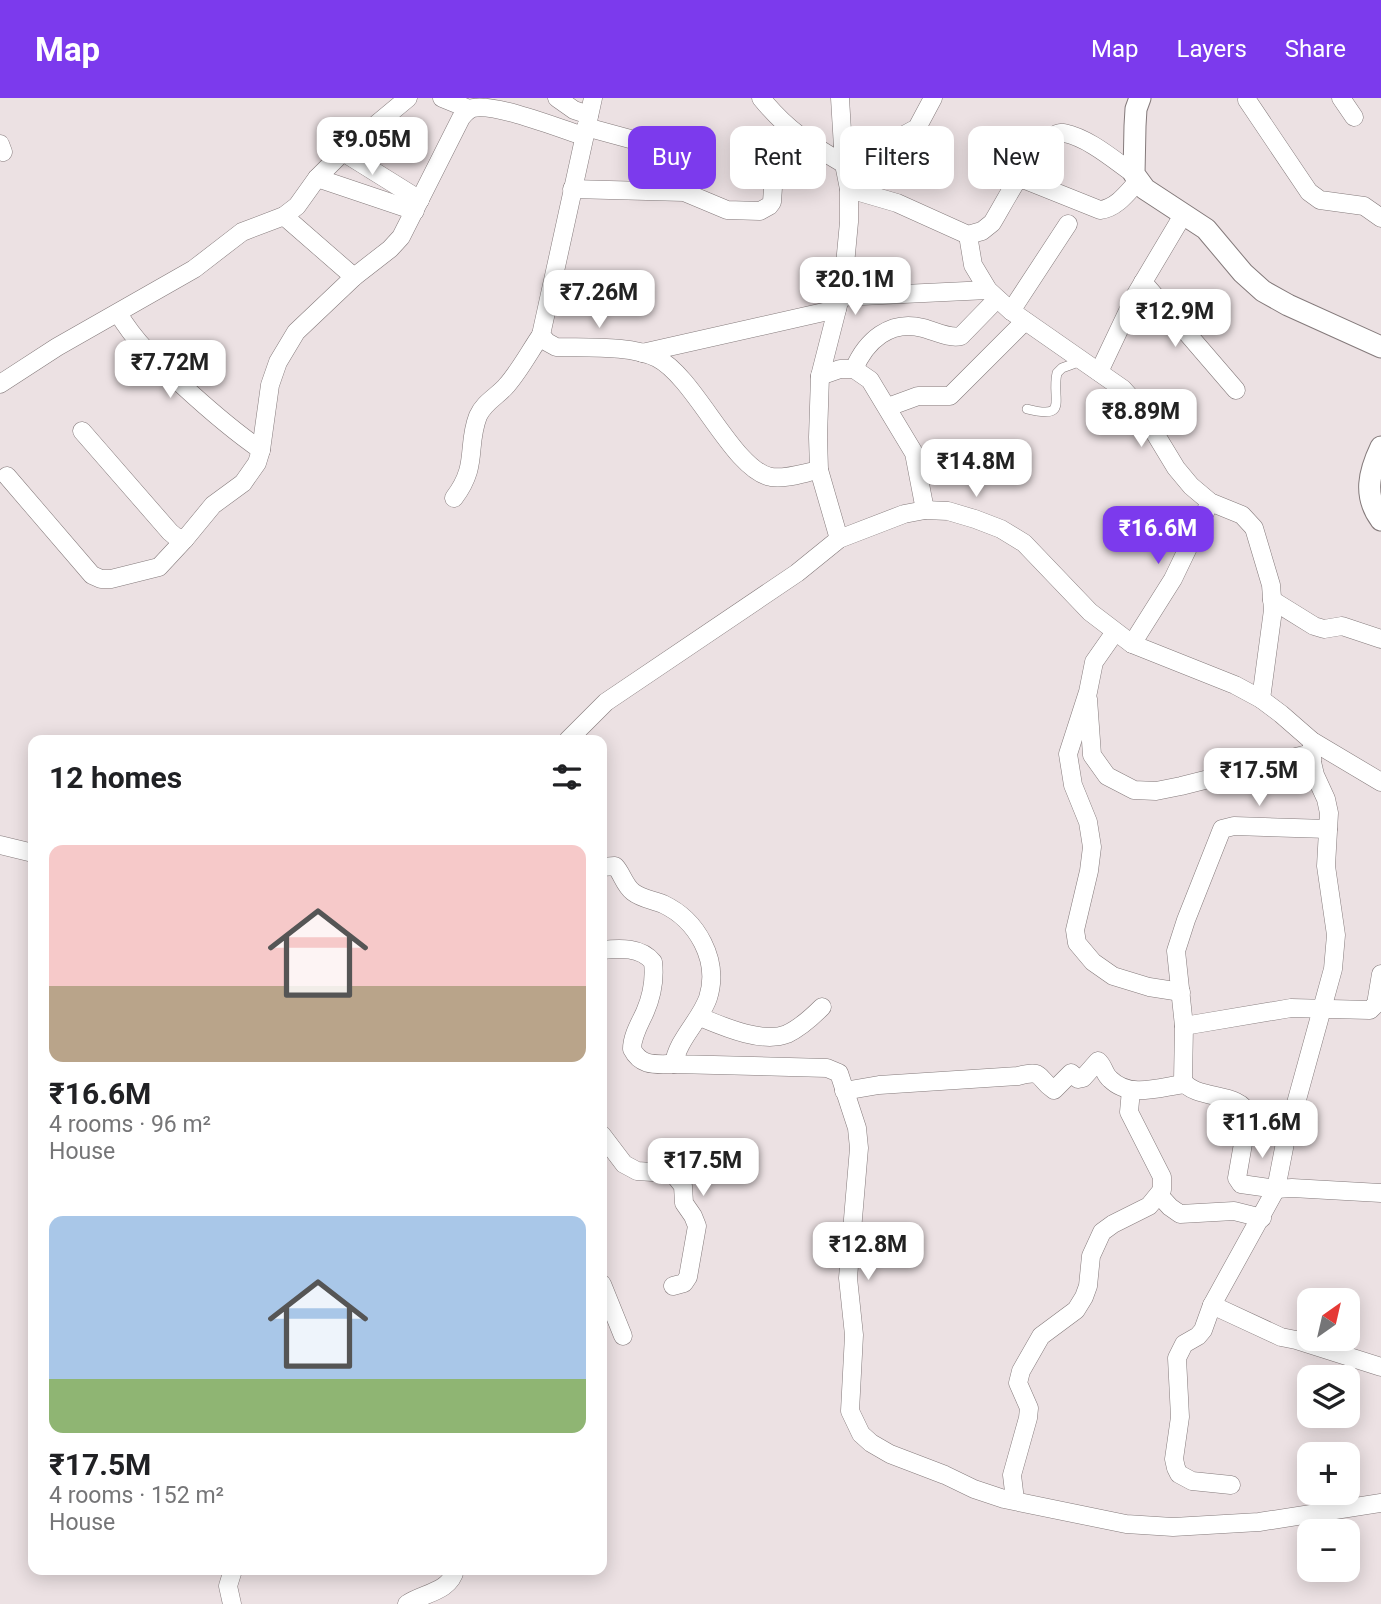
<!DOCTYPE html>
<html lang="en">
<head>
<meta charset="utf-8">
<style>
	body { margin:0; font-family:Roboto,sans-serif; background:#f6f6f6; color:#202124; height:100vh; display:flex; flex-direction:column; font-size:26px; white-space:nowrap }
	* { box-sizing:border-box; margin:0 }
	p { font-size:23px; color:#757577 }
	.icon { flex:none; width:38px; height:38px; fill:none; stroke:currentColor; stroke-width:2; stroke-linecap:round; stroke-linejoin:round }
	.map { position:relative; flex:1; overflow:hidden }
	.panel { position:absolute; left:28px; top:637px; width:579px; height:840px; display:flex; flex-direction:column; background:#fff; border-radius:14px; box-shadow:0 4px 18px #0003 }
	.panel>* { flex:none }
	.guide { position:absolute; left:628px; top:28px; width:648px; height:63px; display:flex; gap:14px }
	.needle { width:46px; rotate:34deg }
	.controls { position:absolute; left:1297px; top:1190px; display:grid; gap:14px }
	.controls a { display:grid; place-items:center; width:63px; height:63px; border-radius:14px; background:#fff; box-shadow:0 4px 18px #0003; font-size:35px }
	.price { position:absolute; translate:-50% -60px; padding:0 16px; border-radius:14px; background:#fff; color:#222; font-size:23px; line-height:46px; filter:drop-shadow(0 2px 4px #0008) }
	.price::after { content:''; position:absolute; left:50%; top:42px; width:21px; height:16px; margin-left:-10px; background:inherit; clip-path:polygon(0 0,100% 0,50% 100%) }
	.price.selected { background:#7c3aed; color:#fff }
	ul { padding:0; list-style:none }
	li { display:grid; align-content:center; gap:14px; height:371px; padding:0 21px }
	li span { display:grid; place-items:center; height:217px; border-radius:14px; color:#555 }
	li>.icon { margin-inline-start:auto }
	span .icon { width:126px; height:126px; fill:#fffc; stroke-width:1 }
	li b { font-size:30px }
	h2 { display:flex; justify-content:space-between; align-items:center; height:84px; padding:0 21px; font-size:30px }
	.tag { padding:0 24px; border-radius:14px; background:#fff; box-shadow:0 4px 18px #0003; font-size:24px; line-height:63px }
	.tag.selected { background:#7c3aed; color:#fff }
	header { display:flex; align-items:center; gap:42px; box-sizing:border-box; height:98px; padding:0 35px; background:#7c3aed; color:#fff }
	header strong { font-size:33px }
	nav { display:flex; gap:38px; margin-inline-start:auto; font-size:24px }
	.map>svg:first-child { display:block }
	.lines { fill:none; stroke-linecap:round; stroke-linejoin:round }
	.service-casing { stroke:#847a7b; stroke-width:10 }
	.minor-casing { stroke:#847a7b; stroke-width:19 }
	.tertiary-casing { stroke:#847a7b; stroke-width:23 }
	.service { stroke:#fff; stroke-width:9 }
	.minor { stroke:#fff; stroke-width:18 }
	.tertiary { stroke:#fff; stroke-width:21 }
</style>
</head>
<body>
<header>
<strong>Map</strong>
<nav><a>Map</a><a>Layers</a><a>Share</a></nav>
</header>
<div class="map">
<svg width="1381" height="1506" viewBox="0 0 1381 1506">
	<rect width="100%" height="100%" fill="#ece1e3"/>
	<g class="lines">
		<defs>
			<path id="service" d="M 1027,311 C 1070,322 1051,301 1057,275 L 1062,270 L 1081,263"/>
			<g id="minor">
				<path d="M 442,0 L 469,11"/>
				<path d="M 557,0 L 574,12 L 589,17"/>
				<path d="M 593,0 L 541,237 L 547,244 L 556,249 C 586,250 631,247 657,260 C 696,280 733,372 771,379 C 787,381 803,375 819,372"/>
				<path d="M 761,0 C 787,32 808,45 844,66"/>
				<path d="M 1341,0 L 1354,19"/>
				<path d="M 1247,2 L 1309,94 L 1320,102 L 1364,108 L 1381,120"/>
				<path d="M 586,29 L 678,54"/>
				<path d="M 0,46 L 3,54"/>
				<path d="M 843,48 L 893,43 L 917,30 L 933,0"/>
				<path d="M 343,54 L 420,102"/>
				<path d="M 317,80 L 415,113"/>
				<path d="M 1020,80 L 1100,112 C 1117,110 1128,94 1139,82"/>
				<path d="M 572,91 L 684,94 L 727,112 L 760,113 L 769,108 L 772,104 L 775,60 L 786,29"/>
				<path d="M 849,91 L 897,105 L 968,137 L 982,133 L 992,125 C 1004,106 1041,31 1064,35 C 1089,40 1114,62 1134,76"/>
				<path d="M 284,118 L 354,179"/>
				<path d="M 968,137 L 973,167 L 988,192 L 1011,213 L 1123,291 L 1139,309 L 1176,370 L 1191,388 L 1210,404 L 1242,417 L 1254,430 L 1271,487 L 1273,512 L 1261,601"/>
				<path d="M 1143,184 L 1236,292"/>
				<path d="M 840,199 L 988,192"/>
				<path d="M 1011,213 L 1068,126"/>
				<path d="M 118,215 C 135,244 157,264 182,287 C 207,310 232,332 261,352"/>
				<path d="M 642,255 L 837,211"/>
				<path d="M 854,271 C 866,243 890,221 923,230 C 935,233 949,241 961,238 L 997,201"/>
				<path d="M 1099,274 L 1136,196 L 1183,117"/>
				<path d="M 820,278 L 840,271 L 854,271 L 870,282 L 914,355 L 925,412"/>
				<path d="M 0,286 L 57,249 L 194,171 L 242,134 L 284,118 L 297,108 L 317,80 L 343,54 L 408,0"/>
				<path d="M 888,309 L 918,298 L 950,298 L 1025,223"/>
				<path d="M 82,333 L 170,434 L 176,439 L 185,441 L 213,407 L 243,385 L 257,365 L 261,352 L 270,287 L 278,264 L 296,234 L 354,179 L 390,151 L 401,139 L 461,20 C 465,15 467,12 473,10 C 495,5 559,30 583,38"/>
				<path d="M 7,378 L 92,477 L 101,481 L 111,481 L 159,469 L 185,441"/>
				<path d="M 454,400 C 479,367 466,349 478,318 C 484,304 498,298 507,287 C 520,272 530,253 541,237"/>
				<path d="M 839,441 L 819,372 L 818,339 L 820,278 L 843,188 L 849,124 L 849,91 L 844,66 L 840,0"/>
				<path d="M 1272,502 L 1314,528 L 1324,531 L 1342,528 L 1381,541"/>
				<path d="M 1115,534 L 1094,564 L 1088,594 L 1068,656 L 1073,687 L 1088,724 L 1092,749 L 1089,773 L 1075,832 L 1077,845 L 1093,864 L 1113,878 L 1149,889 L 1181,894"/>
				<path d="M 1132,546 L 1173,481 L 1210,404"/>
				<path d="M 1088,601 L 1092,657 L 1107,678 L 1134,692 L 1156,693 L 1181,688 L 1312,655"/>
				<path d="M 568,642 L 606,604 L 797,475 L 839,441 L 904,416 L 925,412 L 948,413 L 975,421 L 1001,431 L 1024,445 L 1090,514 L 1132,546 L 1235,587 L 1261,601 L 1281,616 L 1312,643 L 1381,684"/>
				<path d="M 1328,731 L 1234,728 L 1222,731 L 1186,822 L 1176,853 L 1184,928 L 1183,983 C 1196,1003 1242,993 1248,1017 L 1237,1080 L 1241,1086 L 1276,1091 L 1292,1090 L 1381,1095"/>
				<path d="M 0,747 L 33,755"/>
				<path d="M 602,769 L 615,768 C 622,775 624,787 633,794 C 642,801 653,802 663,806 C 697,822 720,862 708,900 C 700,923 677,942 674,966 L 827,970 L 839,975 L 857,1030 L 859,1050 L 848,1180 L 854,1237 L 850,1313 L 861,1336 L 871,1345 L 890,1356 L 945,1377 L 974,1391 L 1004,1401 L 1126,1426 L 1173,1429 L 1259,1424 L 1381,1405"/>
				<path d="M 602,852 C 620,850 641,849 653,864 C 655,881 652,898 645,914 C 640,925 632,938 632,951 C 641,969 656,966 674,966"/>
				<path d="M 700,919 C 722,928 762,946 787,936 C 800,930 812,919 822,909"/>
				<path d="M 1184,928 L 1291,910 L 1370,912 L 1376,906 L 1381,876"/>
				<path d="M 844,993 L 879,987 L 1018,978 C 1045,971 1036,980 1054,992 L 1071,975 L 1078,981 L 1083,980 L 1098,963 C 1104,968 1104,976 1110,981 C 1130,1001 1160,989 1184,986"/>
				<path d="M 602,1037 L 624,1066 L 637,1073 L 668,1075 L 675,1078 L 683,1088 L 684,1105 L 693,1118 L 697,1128 L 688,1179 L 684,1185 L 673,1188"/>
				<path d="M 1159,1097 L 1170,1109 L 1180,1116 L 1234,1113 L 1262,1120"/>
				<path d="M 602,1186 L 623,1238"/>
				<path d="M 1212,1207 L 1281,1239 L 1296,1242 L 1381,1269"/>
				<path d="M 1231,1387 L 1192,1383 L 1179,1376 L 1176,1370 L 1174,1361 L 1180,1319 L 1177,1260 L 1184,1246 L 1198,1238 L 1203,1232 L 1212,1207 L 1276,1091 L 1285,1045 L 1333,871 L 1336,837 L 1326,768 L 1329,715 L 1326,701 L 1315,677 L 1312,664 L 1312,643"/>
				<path d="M 1015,1402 L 1012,1377 L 1028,1320 L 1029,1310 L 1018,1285 L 1021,1273 L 1041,1238 L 1076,1212 L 1084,1199 L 1088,1188 L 1091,1158 L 1102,1134 L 1113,1126 L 1149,1108 L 1162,1092 L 1162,1079 L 1129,1014 L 1131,992"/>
				<path d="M 232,1506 L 228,1488 L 233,1472"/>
				<path d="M 407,1506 C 423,1495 450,1494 455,1472"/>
			</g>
			<g id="tertiary">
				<path d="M 1140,0 L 1136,11 L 1135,28 L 1134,76 L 1145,91 L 1206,131 L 1243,175 L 1263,193 L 1288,207 L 1381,249"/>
				<path d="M 1381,349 C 1369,374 1363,398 1381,422"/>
			</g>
		</defs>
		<use href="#service" class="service-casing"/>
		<use href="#minor" class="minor-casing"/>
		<use href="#tertiary" class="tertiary-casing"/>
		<use href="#service" class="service"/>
		<use href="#minor" class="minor"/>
		<use href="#tertiary" class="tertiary"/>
	</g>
</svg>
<div class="controls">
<a><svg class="needle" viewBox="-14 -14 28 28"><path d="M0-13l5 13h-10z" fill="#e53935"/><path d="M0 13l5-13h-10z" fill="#757577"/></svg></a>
<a><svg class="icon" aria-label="layers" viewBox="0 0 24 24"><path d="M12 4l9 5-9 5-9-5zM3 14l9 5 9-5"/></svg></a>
<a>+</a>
<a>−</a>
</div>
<b class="price" style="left:372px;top:79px">₹9.05M</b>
<b class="price" style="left:855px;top:219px">₹20.1M</b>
<b class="price" style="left:599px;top:232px">₹7.26M</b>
<b class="price" style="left:1175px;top:251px">₹12.9M</b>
<b class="price" style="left:170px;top:302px">₹7.72M</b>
<b class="price" style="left:1141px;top:351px">₹8.89M</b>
<b class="price" style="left:976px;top:401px">₹14.8M</b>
<b class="price selected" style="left:1158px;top:468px">₹16.6M</b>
<b class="price" style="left:1259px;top:710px">₹17.5M</b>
<b class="price" style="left:1262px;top:1062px">₹11.6M</b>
<b class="price" style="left:703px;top:1100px">₹17.5M</b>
<b class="price" style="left:868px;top:1184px">₹12.8M</b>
<div class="guide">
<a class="tag selected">Buy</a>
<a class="tag">Rent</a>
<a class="tag">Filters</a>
<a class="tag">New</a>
</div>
<section class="panel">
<h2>12 homes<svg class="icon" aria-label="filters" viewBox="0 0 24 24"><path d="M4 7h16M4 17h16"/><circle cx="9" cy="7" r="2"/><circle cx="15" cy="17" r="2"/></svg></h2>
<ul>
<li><span style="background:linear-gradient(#f6c9c9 65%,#b9a48a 0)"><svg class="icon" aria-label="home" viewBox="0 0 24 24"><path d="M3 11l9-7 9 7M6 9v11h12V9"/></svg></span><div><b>₹16.6M</b><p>4 rooms · 96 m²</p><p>House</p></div></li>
<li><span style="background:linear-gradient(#a9c7e8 75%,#8fb573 0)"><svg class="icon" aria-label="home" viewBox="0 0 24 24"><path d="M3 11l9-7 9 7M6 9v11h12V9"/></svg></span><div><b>₹17.5M</b><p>4 rooms · 152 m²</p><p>House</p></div></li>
</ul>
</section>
</div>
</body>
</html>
